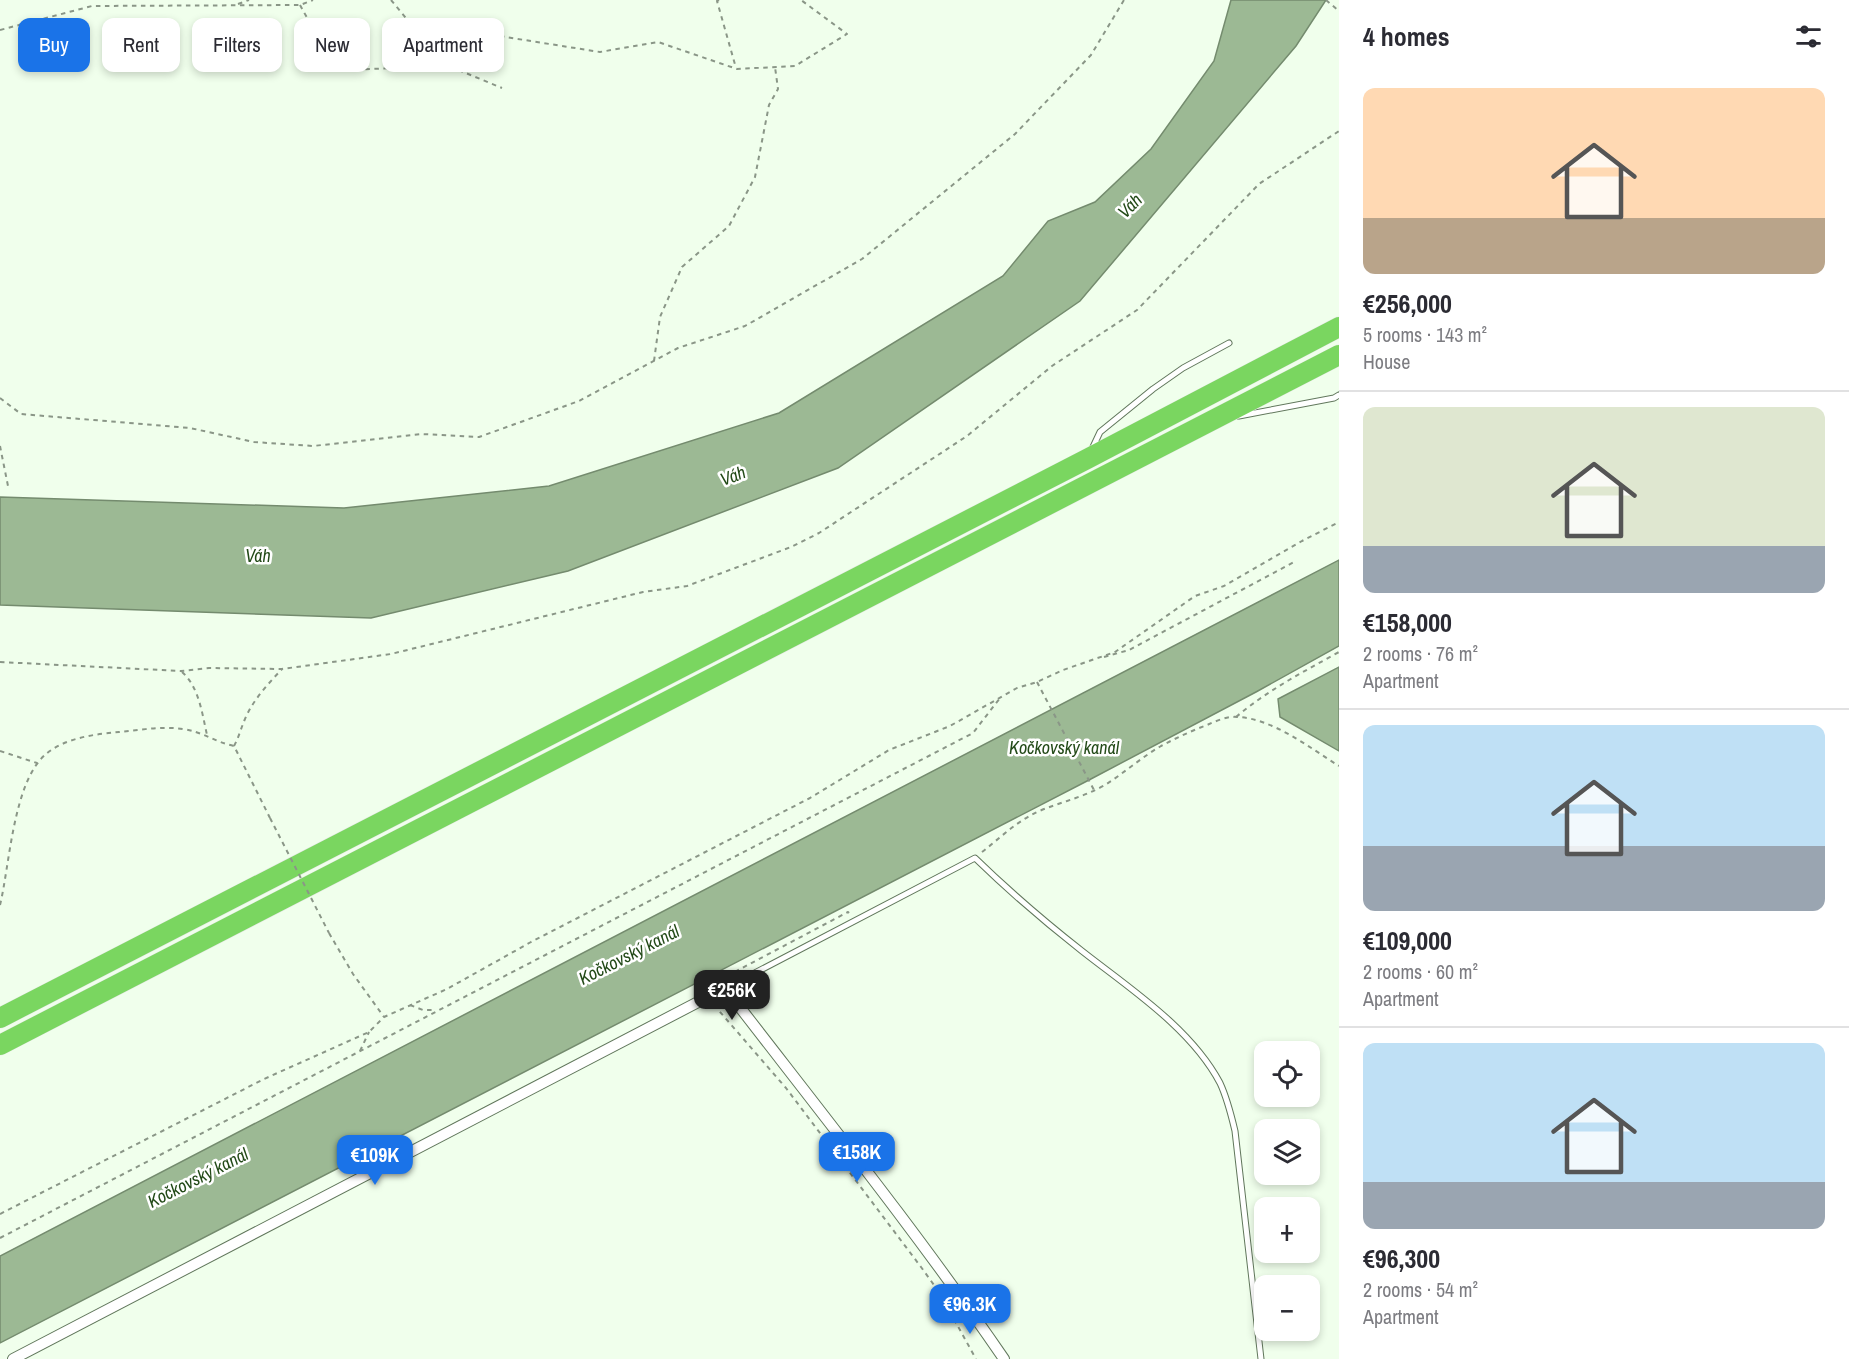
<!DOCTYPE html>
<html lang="en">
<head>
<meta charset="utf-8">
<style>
	body { margin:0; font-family:"Archivo Narrow",sans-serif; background:#f7f7f7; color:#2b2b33; height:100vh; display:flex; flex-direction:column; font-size:22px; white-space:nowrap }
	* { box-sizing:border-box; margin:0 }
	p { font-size:20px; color:#7c7c81 }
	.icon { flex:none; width:33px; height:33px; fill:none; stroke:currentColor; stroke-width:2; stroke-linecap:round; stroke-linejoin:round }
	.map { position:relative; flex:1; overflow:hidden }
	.side { display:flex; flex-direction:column; background:#fff; width:510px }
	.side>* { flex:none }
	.hud { position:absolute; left:18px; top:18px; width:570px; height:54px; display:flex; gap:12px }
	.tools { position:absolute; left:1254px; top:1041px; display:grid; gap:12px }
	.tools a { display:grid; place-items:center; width:66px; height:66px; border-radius:12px; background:#fff; box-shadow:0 3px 9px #0003; font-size:30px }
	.price { position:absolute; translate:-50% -51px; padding:0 14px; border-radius:12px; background:#1a73e8; color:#fff; font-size:20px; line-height:39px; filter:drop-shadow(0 2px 3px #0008) }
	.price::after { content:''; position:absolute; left:50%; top:36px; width:18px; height:14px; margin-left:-9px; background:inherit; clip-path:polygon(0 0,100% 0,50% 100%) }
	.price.selected { background:#222; color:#fff }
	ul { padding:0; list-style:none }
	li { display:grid; align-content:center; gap:12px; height:318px; padding:0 24px }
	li+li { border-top:2px solid #e1e1e2 }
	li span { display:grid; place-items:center; height:186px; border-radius:12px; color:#555 }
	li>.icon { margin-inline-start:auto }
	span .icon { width:108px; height:108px; fill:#fffc; stroke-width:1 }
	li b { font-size:26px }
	h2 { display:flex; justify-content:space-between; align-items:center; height:72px; padding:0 24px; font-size:26px }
	.tag { padding:0 21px; border-radius:12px; background:#fff; box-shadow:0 3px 9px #0003; font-size:21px; line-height:54px }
	.tag.selected { background:#1a73e8; color:#fff }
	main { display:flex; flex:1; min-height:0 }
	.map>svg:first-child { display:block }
	.water { fill:#9cb994; stroke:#748b6e; stroke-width:1.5 }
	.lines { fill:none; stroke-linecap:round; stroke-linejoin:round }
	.lane-casing { stroke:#61775c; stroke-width:7 }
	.street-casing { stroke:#61775c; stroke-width:12 }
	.highway-casing { stroke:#e8e9e8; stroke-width:21 }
	.path { stroke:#8a9687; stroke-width:2; stroke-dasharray:4.5 4.5; stroke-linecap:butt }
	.lane { stroke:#fff; stroke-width:5 }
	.street { stroke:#fff; stroke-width:10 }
	.highway { stroke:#7ad660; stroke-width:20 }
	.path-bridge { stroke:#8a9687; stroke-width:2; stroke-dasharray:4.5 4.5; stroke-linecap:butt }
	.labels { text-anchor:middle; stroke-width:5; stroke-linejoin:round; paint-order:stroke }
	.water-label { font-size:18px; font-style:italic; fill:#234a18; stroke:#fff }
</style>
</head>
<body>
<main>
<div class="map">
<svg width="1339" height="1359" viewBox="0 0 1339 1359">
	<rect width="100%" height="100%" fill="#f0ffec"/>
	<g class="water">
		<path d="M 1231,0 L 1326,0 L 1296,46 L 1080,301 L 838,468 L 568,571 L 371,618 L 0,605 L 0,497 L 344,508 L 549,486 L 779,413 L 1003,276 L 1048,221 L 1095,202 L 1151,149 L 1214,61 Z"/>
		<path d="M 1339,560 L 1339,646 L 1256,692 L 1089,780 L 0,1343 L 0,1256 Z"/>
		<path d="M 1339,667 L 1339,751 L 1280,717 L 1278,699 Z"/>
	</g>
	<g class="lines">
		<defs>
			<g id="lane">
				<path d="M 1239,416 L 1334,398 L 1339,395"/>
				<path d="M 1092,449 L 1100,432 L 1153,389 L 1183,368 L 1229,343"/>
				<path d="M 726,988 L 975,858 C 1009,891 1045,922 1082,951 C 1129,988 1191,1028 1220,1083 C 1227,1098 1231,1114 1235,1131 L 1261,1359"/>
			</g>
			<path id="street" d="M 13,1359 L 725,988 C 819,1110 917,1232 1004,1359"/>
			<g id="highway">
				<path d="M 0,1018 L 1087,459 L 1339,327"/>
				<path d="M 0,1045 L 1339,355"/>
			</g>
		</defs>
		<use href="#lane" class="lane-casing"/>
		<use href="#street" class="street-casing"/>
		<use href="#highway" class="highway-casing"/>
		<g class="path">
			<path d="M 391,0 L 444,64 L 502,88"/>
			<path d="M 719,0 L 717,1 L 736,68"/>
			<path d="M 1326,0 L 1339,11"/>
			<path d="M 238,4 L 249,0"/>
			<path d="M 300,5 L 321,43 L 348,70 L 394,68 L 428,44 L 474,32 L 600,52 L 658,42 L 737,69 L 795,66 L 847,34 L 801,0"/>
			<path d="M 0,30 L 92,6 L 300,5 L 313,0"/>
			<path d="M 654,361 L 660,317 L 682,267 L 729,226 L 755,177 L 769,105 L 778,89 L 775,67"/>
			<path d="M 0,398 L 21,414 L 190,428 L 254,442 L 313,446 L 421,434 L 479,437 L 579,401 L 678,348 L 745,326 L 862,259 L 1015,134 L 1091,55 L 1124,0"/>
			<path d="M 0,446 L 8,486"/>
			<path d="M 1104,657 L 1129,650 L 1296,561"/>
			<path d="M 0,662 L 181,671 L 209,668 L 282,669 L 391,654 L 643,592 L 687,586 L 791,547 L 819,533 L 967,436 L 1052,366 L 1137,310 L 1259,184 L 1339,131"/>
			<path d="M 182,672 C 199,687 202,713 207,735"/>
			<path d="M 1037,682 L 1094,790"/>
			<path d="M 1236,717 C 1268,690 1303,672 1339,652"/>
			<path d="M 234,746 C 239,737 241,728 245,719 C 253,700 268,684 282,669"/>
			<path d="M 0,751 L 37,763"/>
			<path d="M 982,852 C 1000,838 1016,822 1037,812 C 1060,802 1082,798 1105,785 C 1124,773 1142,757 1161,746 C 1176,738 1191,731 1207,725 C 1216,721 1227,716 1237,717 C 1272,718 1310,748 1339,766"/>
			<path d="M 0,905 C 10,864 13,782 46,754 C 65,738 95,734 119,732 C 140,730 162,726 183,729 C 203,732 215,742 234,746 L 270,818"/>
			<path d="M 329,933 L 353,974 L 384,1017"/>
			<path d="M 727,976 L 848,912 L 849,913"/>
			<path d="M 410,1005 L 423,1010 L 434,1010"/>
			<path d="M 714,1005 L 786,1088 L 921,1267 L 939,1292 L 976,1359"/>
			<path d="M 360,1051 L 369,1032"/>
			<path d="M 0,1214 L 264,1079 L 369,1032 L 384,1017 L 447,989 L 531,942 L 810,798 L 889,750 L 950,726 L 1017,688 L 1037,682 L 1063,670 L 1115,652 L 1195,596 L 1224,586 L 1302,541 L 1339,522"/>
			<path d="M 0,1238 L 973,733 L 1000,698"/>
		</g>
		<use href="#lane" class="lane"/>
		<use href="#street" class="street"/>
		<use href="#highway" class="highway"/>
		<path class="path-bridge" d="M 270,818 L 329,933"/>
	</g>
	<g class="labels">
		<g class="water-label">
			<text transform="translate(1130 206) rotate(-45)" y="6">Váh</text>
			<text transform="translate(733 476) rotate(-20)" y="6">Váh</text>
			<text x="258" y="562">Váh</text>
			<text x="1064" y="754">Kočkovský kanál</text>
			<text transform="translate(629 955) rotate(-27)" y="6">Kočkovský kanál</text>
			<text transform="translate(198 1178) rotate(-27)" y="6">Kočkovský kanál</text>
		</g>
	</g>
</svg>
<div class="tools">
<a><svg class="icon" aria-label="locate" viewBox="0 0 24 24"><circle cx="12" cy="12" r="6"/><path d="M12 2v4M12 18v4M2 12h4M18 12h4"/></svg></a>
<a><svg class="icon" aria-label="layers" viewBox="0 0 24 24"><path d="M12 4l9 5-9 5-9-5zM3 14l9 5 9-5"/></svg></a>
<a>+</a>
<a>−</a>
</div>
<b class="price selected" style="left:732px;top:1021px">€256K</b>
<b class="price" style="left:857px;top:1183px">€158K</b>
<b class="price" style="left:375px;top:1186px">€109K</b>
<b class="price" style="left:970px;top:1335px">€96.3K</b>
<div class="hud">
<a class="tag selected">Buy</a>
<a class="tag">Rent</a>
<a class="tag">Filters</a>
<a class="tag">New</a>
<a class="tag">Apartment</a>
</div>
</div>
<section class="side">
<h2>4 homes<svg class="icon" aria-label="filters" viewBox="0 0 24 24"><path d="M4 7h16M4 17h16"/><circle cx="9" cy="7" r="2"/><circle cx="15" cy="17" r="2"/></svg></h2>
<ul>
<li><span style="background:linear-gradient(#ffd9b3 70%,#b9a48a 0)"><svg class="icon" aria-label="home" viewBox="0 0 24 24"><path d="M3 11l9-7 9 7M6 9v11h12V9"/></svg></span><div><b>€256,000</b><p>5 rooms · 143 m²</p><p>House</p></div></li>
<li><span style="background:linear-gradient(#dfe7d0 75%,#9aa5b1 0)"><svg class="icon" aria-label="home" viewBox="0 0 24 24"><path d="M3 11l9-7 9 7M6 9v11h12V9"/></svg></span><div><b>€158,000</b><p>2 rooms · 76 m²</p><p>Apartment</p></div></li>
<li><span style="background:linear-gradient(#bfe0f5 65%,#9aa5b1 0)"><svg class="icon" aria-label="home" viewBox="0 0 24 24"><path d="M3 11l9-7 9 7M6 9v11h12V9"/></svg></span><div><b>€109,000</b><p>2 rooms · 60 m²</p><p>Apartment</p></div></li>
<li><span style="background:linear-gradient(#bfe0f5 75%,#9aa5b1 0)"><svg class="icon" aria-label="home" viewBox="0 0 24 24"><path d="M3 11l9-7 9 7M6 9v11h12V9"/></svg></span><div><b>€96,300</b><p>2 rooms · 54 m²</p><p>Apartment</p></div></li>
</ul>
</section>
</main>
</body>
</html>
